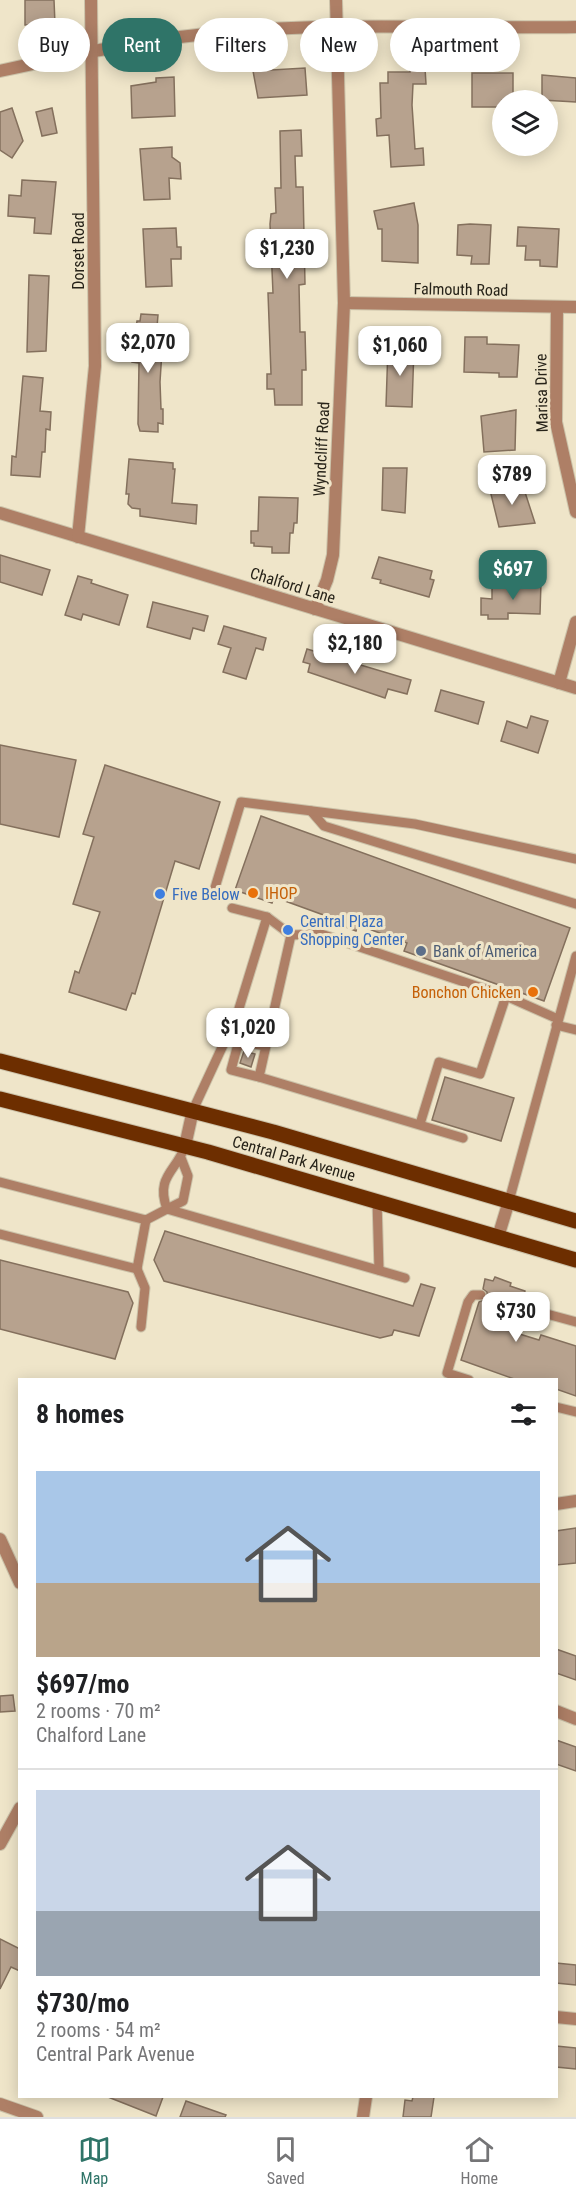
<!DOCTYPE html>
<html lang="en">
<head>
<meta charset="utf-8">
<style>
	body { margin:0; font-family:"Roboto Condensed",sans-serif; background:#f6f6f6; color:#202124; height:100vh; display:flex; flex-direction:column; font-size:22px; white-space:nowrap }
	* { box-sizing:border-box; margin:0 }
	p { font-size:20px; color:#757577 }
	.icon { flex:none; width:33px; height:33px; fill:none; stroke:currentColor; stroke-width:2; stroke-linecap:round; stroke-linejoin:round }
	.map { position:relative; flex:1; overflow:hidden }
	.panel { position:absolute; left:18px; top:1378px; width:540px; height:720px; display:flex; flex-direction:column; background:#fff; border-radius:0px; box-shadow:0 3px 15px #0003 }
	.panel>* { flex:none }
	.banner { position:absolute; left:18px; top:18px; width:540px; height:54px; display:flex; gap:12px }
	.tools { position:absolute; left:492px; top:90px; display:grid; gap:12px }
	.tools a { display:grid; place-items:center; width:66px; height:66px; border-radius:50%; background:#fff; box-shadow:0 3px 15px #0003; font-size:30px }
	.price { position:absolute; translate:-50% -51px; padding:0 14px; border-radius:12px; background:#fff; color:#222; font-size:20px; line-height:39px; filter:drop-shadow(0 2px 3px #0008) }
	.price::after { content:''; position:absolute; left:50%; top:36px; width:18px; height:14px; margin-left:-9px; background:inherit; clip-path:polygon(0 0,100% 0,50% 100%) }
	.price.selected { background:#2f7468; color:#fff }
	ul { padding:0; list-style:none }
	li { display:grid; align-content:center; gap:12px; height:318px; padding:0 18px }
	li+li { border-top:2px solid #e0e0e0 }
	li span { display:grid; place-items:center; height:186px; border-radius:0px; color:#555 }
	li>.icon { margin-inline-start:auto }
	span .icon { width:108px; height:108px; fill:#fffc; stroke-width:1 }
	li b { font-size:26px }
	h2 { display:flex; justify-content:space-between; align-items:center; height:72px; padding:0 18px; font-size:26px }
	.tag { padding:0 21px; border-radius:27px; background:#fff; box-shadow:0 3px 15px #0003; font-size:21px; line-height:54px }
	.tag.selected { background:#2f7468; color:#fff }
	.tabs { display:flex; justify-content:space-around; align-items:center; height:84px; border-top:2px solid #e0e0e0; background:#fff; font-size:16px; color:#757577 }
	.tabs a { display:grid; justify-items:center; gap:3px }
	.tabs .selected { color:#2f7468 }
	.map>svg:first-child { display:block }
	.building { fill:#b7a28e; stroke:#84705d; stroke-width:1.5 }
	.lines { fill:none; stroke-linecap:round; stroke-linejoin:round }
	.service-casing { stroke:#cbc2a9; stroke-width:11 }
	.minor-casing { stroke:#cbc2a9; stroke-width:14 }
	.primary-casing { stroke:#cbc2a9; stroke-width:17 }
	.service { stroke:#ae7f66; stroke-width:9 }
	.minor { stroke:#ae7f66; stroke-width:12 }
	.primary { stroke:#6d2e00; stroke-width:15 }
	.food-dot { fill:#e8710a; stroke:#efe5c9; stroke-width:2 }
	.shop-dot { fill:#3f7fe0; stroke:#efe5c9; stroke-width:2 }
	.service-dot { fill:#5c6f8a; stroke:#efe5c9; stroke-width:2 }
	.labels { text-anchor:middle; stroke-width:6; stroke-linejoin:round; paint-order:stroke }
	.street-label { font-size:16px; fill:#272319; stroke:#efe5c9 }
	.food-label { font-size:16px; fill:#c56008; stroke:#efe5c9; text-anchor:start }
	.shop-label { font-size:16px; fill:#366cbe; stroke:#efe5c9; text-anchor:start }
	.service-label { font-size:16px; fill:#4e5e75; stroke:#efe5c9; text-anchor:start }
</style>
</head>
<body>
<div class="map">
<svg width="576" height="2117" viewBox="0 0 576 2117">
	<rect width="100%" height="100%" fill="#efe5c9"/>
	<g class="building">
		<path d="M 25,0 L 54,0 L 55,24 L 25,25 Z"/>
		<path d="M 305,68 L 307,95 L 258,98 L 253,71 Z"/>
		<path d="M 410,68 L 425,68 L 426,84 L 413,84 L 412,105 L 415,149 L 423,148 L 424,165 L 391,167 L 389,135 L 377,136 L 376,119 L 381,118 L 380,83 L 388,83 L 388,72 L 410,72 Z"/>
		<path d="M 472,73 L 513,73 L 513,100 L 502,100 L 502,107 L 472,107 Z"/>
		<path d="M 542,75 L 576,78 L 576,102 L 542,100 Z"/>
		<path d="M 174,77 L 175,116 L 132,118 L 131,86 L 156,82 L 156,78 Z"/>
		<path d="M 12,108 L 23,141 L 12,158 L 0,150 L 0,112 Z"/>
		<path d="M 52,108 L 57,133 L 42,136 L 36,112 Z"/>
		<path d="M 301,130 L 302,156 L 295,156 L 296,187 L 303,187 L 305,284 L 299,285 L 300,332 L 305,332 L 306,370 L 302,370 L 302,405 L 275,405 L 274,389 L 267,389 L 267,374 L 271,374 L 268,293 L 273,293 L 270,224 L 271,214 L 276,213 L 275,188 L 281,188 L 280,131 Z"/>
		<path d="M 172,147 L 172,157 L 180,163 L 181,179 L 169,178 L 170,199 L 144,200 L 140,149 Z"/>
		<path d="M 22,180 L 56,182 L 51,234 L 34,233 L 35,218 L 8,216 L 9,195 L 21,196 Z"/>
		<path d="M 414,203 L 418,225 L 418,263 L 382,261 L 382,229 L 378,229 L 374,211 Z"/>
		<path d="M 470,224 L 491,225 L 489,264 L 471,264 L 472,256 L 457,255 L 458,225 Z"/>
		<path d="M 518,227 L 559,229 L 557,267 L 540,266 L 540,260 L 525,260 L 526,246 L 517,246 Z"/>
		<path d="M 176,228 L 177,247 L 181,247 L 181,259 L 171,259 L 172,286 L 146,287 L 143,229 Z"/>
		<path d="M 29,275 L 49,276 L 46,351 L 27,352 Z"/>
		<path d="M 141,314 L 158,315 L 155,351 L 162,351 L 160,382 L 161,409 L 163,409 L 163,424 L 158,423 L 158,432 L 140,431 L 138,424 L 139,363 L 132,362 L 137,321 L 140,321 Z"/>
		<path d="M 465,337 L 487,337 L 487,344 L 519,345 L 517,377 L 499,377 L 499,373 L 464,372 Z"/>
		<path d="M 388,347 L 414,348 L 412,407 L 386,406 Z"/>
		<path d="M 23,376 L 43,378 L 40,411 L 51,412 L 50,430 L 46,429 L 45,452 L 42,452 L 40,477 L 11,475 L 12,456 L 16,457 Z"/>
		<path d="M 516,410 L 515,450 L 484,452 L 481,416 Z"/>
		<path d="M 129,459 L 173,463 L 173,469 L 175,469 L 172,503 L 197,505 L 196,524 L 140,516 L 140,509 L 132,508 L 128,504 L 129,494 L 126,494 Z"/>
		<path d="M 383,468 L 407,468 L 405,513 L 382,510 Z"/>
		<path d="M 522,483 L 535,523 L 499,527 L 490,490 Z"/>
		<path d="M 259,497 L 298,498 L 297,523 L 294,523 L 293,533 L 290,533 L 289,553 L 272,553 L 272,547 L 254,546 L 254,543 L 251,543 L 251,531 L 258,531 Z"/>
		<path d="M 0,555 L 50,570 L 42,595 L 0,582 Z"/>
		<path d="M 379,557 L 432,571 L 430,579 L 434,580 L 429,597 L 380,583 L 381,580 L 372,578 Z"/>
		<path d="M 78,576 L 92,580 L 91,583 L 128,595 L 119,625 L 83,614 L 81,620 L 65,615 Z"/>
		<path d="M 527,582 L 541,582 L 540,614 L 508,613 L 508,619 L 488,619 L 488,615 L 481,615 L 481,598 L 492,599 L 492,586 L 526,587 Z"/>
		<path d="M 153,602 L 208,616 L 204,631 L 193,628 L 190,639 L 147,627 Z"/>
		<path d="M 224,626 L 266,638 L 263,650 L 256,648 L 246,679 L 223,672 L 231,648 L 218,644 Z"/>
		<path d="M 307,649 L 411,680 L 407,694 L 388,689 L 385,698 L 308,672 L 310,664 L 303,662 Z"/>
		<path d="M 441,690 L 484,702 L 478,724 L 435,711 Z"/>
		<path d="M 531,716 L 548,721 L 538,753 L 501,741 L 507,721 L 527,728 Z"/>
		<path d="M 0,745 L 76,760 L 59,837 L 0,824 Z"/>
		<path d="M 105,765 L 220,802 L 199,869 L 175,861 L 135,994 L 132,993 L 126,1010 L 69,992 L 75,971 L 79,973 L 100,912 L 73,904 L 94,837 L 83,834 Z"/>
		<path d="M 261,816 L 570,928 L 544,1001 L 404,951 L 407,943 L 358,925 L 356,931 L 327,920 L 329,917 L 274,897 L 272,903 L 235,890 Z"/>
		<path d="M 244,1051 L 255,1054 L 251,1067 L 240,1063 Z"/>
		<path d="M 445,1077 L 514,1098 L 501,1141 L 432,1120 Z"/>
		<path d="M 165,1231 L 413,1306 L 421,1284 L 435,1288 L 419,1336 L 394,1330 L 392,1335 L 380,1338 L 164,1281 L 154,1260 Z"/>
		<path d="M 0,1260 L 128,1292 L 133,1303 L 115,1359 L 0,1329 Z"/>
		<path d="M 495,1277 L 511,1283 L 510,1286 L 525,1291 L 523,1300 L 515,1305 L 519,1313 L 513,1332 L 539,1340 L 541,1335 L 576,1346 L 576,1396 L 556,1389 L 556,1380 L 517,1380 L 461,1360 L 479,1302 L 487,1298 L 487,1292 L 483,1289 L 485,1279 L 493,1281 Z"/>
		<path d="M 576,1528 L 576,1563 L 556,1565 L 556,1531 Z"/>
		<path d="M 556,1649 L 576,1656 L 576,1680 L 556,1673 Z"/>
		<path d="M 13,1695 L 15,1711 L 0,1712 L 0,1696 Z"/>
		<path d="M 556,1740 L 576,1747 L 576,1771 L 556,1764 Z"/>
		<path d="M 0,1939 L 20,1949 L 20,1971 L 11,1967 L 0,1989 Z"/>
		<path d="M 556,1963 L 576,1965 L 576,1985 L 556,1983 Z"/>
		<path d="M 556,2046 L 576,2048 L 576,2069 L 556,2067 Z"/>
		<path d="M 108,2097 L 163,2097 L 156,2116 Z"/>
		<path d="M 413,2097 L 434,2097 L 431,2117 L 403,2117 L 405,2100 L 412,2101 Z"/>
		<path d="M 186,2101 L 226,2115 L 225,2117 L 180,2117 Z"/>
	</g>
	<g class="lines">
		<defs>
			<g id="service">
				<path d="M 311,811 L 324,826 L 576,904"/>
				<path d="M 214,891 L 241,802 L 415,824 L 576,859"/>
				<path d="M 232,908 L 267,917 L 291,935 L 321,934 L 506,996 L 558,1019"/>
				<path d="M 291,935 L 259,1077 L 463,1138"/>
				<path d="M 556,1025 L 576,1030"/>
				<path d="M 259,1077 L 231,1070 L 237,1048 L 244,1042 L 265,1046"/>
				<path d="M 193,1110 L 237,1015 L 267,917"/>
				<path d="M 420,1124 L 439,1062 L 480,1074 L 506,996"/>
				<path d="M 181,1158 L 188,1176 L 183,1201 L 167,1209 C 155,1176 177,1171 185,1146"/>
				<path d="M 0,1182 L 146,1220 L 167,1209 L 405,1278"/>
				<path d="M 377,1200 L 379,1270"/>
				<path d="M 509,1201 L 576,956"/>
				<path d="M 0,1234 L 137,1269 L 146,1220"/>
				<path d="M 137,1269 L 145,1288 L 141,1327"/>
				<path d="M 521,1307 L 576,1322"/>
				<path d="M 469,1380 L 447,1373 L 468,1302 L 473,1295 L 481,1295"/>
				<path d="M 556,1407 L 576,1412"/>
			</g>
			<g id="minor">
				<path d="M 0,71 C 68,56 137,41 206,34 C 329,21 453,29 576,27"/>
				<path d="M 344,303 L 576,307"/>
				<path d="M 557,307 L 556,422 L 576,512"/>
				<path d="M 0,513 L 576,688"/>
				<path d="M 78,537 L 95,366 L 91,0"/>
				<path d="M 315,609 L 327,580 L 333,555 L 344,303 L 336,0"/>
				<path d="M 559,683 L 576,622"/>
				<path d="M 185,1146 L 193,1110"/>
				<path d="M 498,1237 L 509,1201"/>
				<path d="M 556,1504 L 576,1501"/>
				<path d="M 0,1539 L 20,1583"/>
				<path d="M 556,1711 L 576,1719"/>
				<path d="M 0,1844 L 20,1808"/>
				<path d="M 556,2017 L 576,2019"/>
				<path d="M 0,2104 L 37,2117"/>
				<path d="M 363,2117 L 366,2097"/>
			</g>
			<g id="primary">
				<path d="M 0,1061 L 273,1132 L 576,1221"/>
				<path d="M 0,1099 L 208,1152 L 576,1260"/>
			</g>
		</defs>
		<use href="#service" class="service-casing"/>
		<use href="#minor" class="minor-casing"/>
		<use href="#primary" class="primary-casing"/>
		<use href="#service" class="service"/>
		<use href="#minor" class="minor"/>
		<use href="#primary" class="primary"/>
	</g>
	<g class="food-dot">
		<circle cx="253" cy="893" r="6"/>
		<circle cx="533" cy="992" r="6"/>
	</g>
	<g class="shop-dot">
		<circle cx="160" cy="894" r="6"/>
		<circle cx="288" cy="930" r="6"/>
	</g>
	<circle class="service-dot" cx="421" cy="951" r="6"/>
	<g class="labels">
		<g class="street-label">
			<text transform="translate(78 251) rotate(-90)" y="6">Dorset Road</text>
			<text transform="translate(461 289) rotate(1)" y="6">Falmouth Road</text>
			<text transform="translate(541 393) rotate(-91)" y="6">Marisa Drive</text>
			<text transform="translate(321 449) rotate(-87)" y="6">Wyndcliff Road</text>
			<text transform="translate(293 585) rotate(17)" y="6">Chalford Lane</text>
			<text transform="translate(294 1158) rotate(16)" y="6">Central Park Avenue</text>
		</g>
		<g class="food-label">
			<text x="265" y="899">IHOP</text>
			<text x="521" y="998" text-anchor="end">Bonchon Chicken</text>
		</g>
		<g class="shop-label">
			<text x="172" y="900">Five Below</text>
			<text x="300" y="927">Central Plaza<tspan x="300" dy="18">Shopping Center</tspan></text>
		</g>
		<g class="service-label">
			<text x="433" y="957">Bank of America</text>
		</g>
	</g>
</svg>
<div class="tools">
<a><svg class="icon" aria-label="layers" viewBox="0 0 24 24"><path d="M12 4l9 5-9 5-9-5zM3 14l9 5 9-5"/></svg></a>
</div>
<b class="price" style="left:287px;top:280px">$1,230</b>
<b class="price" style="left:148px;top:374px">$2,070</b>
<b class="price" style="left:400px;top:377px">$1,060</b>
<b class="price" style="left:512px;top:506px">$789</b>
<b class="price selected" style="left:513px;top:601px">$697</b>
<b class="price" style="left:355px;top:675px">$2,180</b>
<b class="price" style="left:248px;top:1059px">$1,020</b>
<b class="price" style="left:516px;top:1343px">$730</b>
<div class="banner">
<a class="tag">Buy</a>
<a class="tag selected">Rent</a>
<a class="tag">Filters</a>
<a class="tag">New</a>
<a class="tag">Apartment</a>
</div>
<section class="panel">
<h2>8 homes<svg class="icon" aria-label="filters" viewBox="0 0 24 24"><path d="M4 7h16M4 17h16"/><circle cx="9" cy="7" r="2"/><circle cx="15" cy="17" r="2"/></svg></h2>
<ul>
<li><span style="background:linear-gradient(#a9c7e8 60%,#b9a48a 0)"><svg class="icon" aria-label="home" viewBox="0 0 24 24"><path d="M3 11l9-7 9 7M6 9v11h12V9"/></svg></span><div><b>$697/mo</b><p>2 rooms · 70 m²</p><p>Chalford Lane</p></div></li>
<li><span style="background:linear-gradient(#c9d6e8 65%,#9aa5b1 0)"><svg class="icon" aria-label="home" viewBox="0 0 24 24"><path d="M3 11l9-7 9 7M6 9v11h12V9"/></svg></span><div><b>$730/mo</b><p>2 rooms · 54 m²</p><p>Central Park Avenue</p></div></li>
</ul>
</section>
</div>
<nav class="tabs">
<a class="selected"><svg class="icon" aria-label="map" viewBox="0 0 24 24"><path d="M3 6l6-2 6 2 6-2v14l-6 2-6-2-6 2zM9 4v14M15 6v14"/></svg>Map</a>
<a><svg class="icon" aria-label="saved" viewBox="0 0 24 24"><path d="M7 4h10v16l-5-4-5 4z"/></svg>Saved</a>
<a><svg class="icon" aria-label="home" viewBox="0 0 24 24"><path d="M3 11l9-7 9 7M6 9v11h12V9"/></svg>Home</a>
</nav>
</body>
</html>
